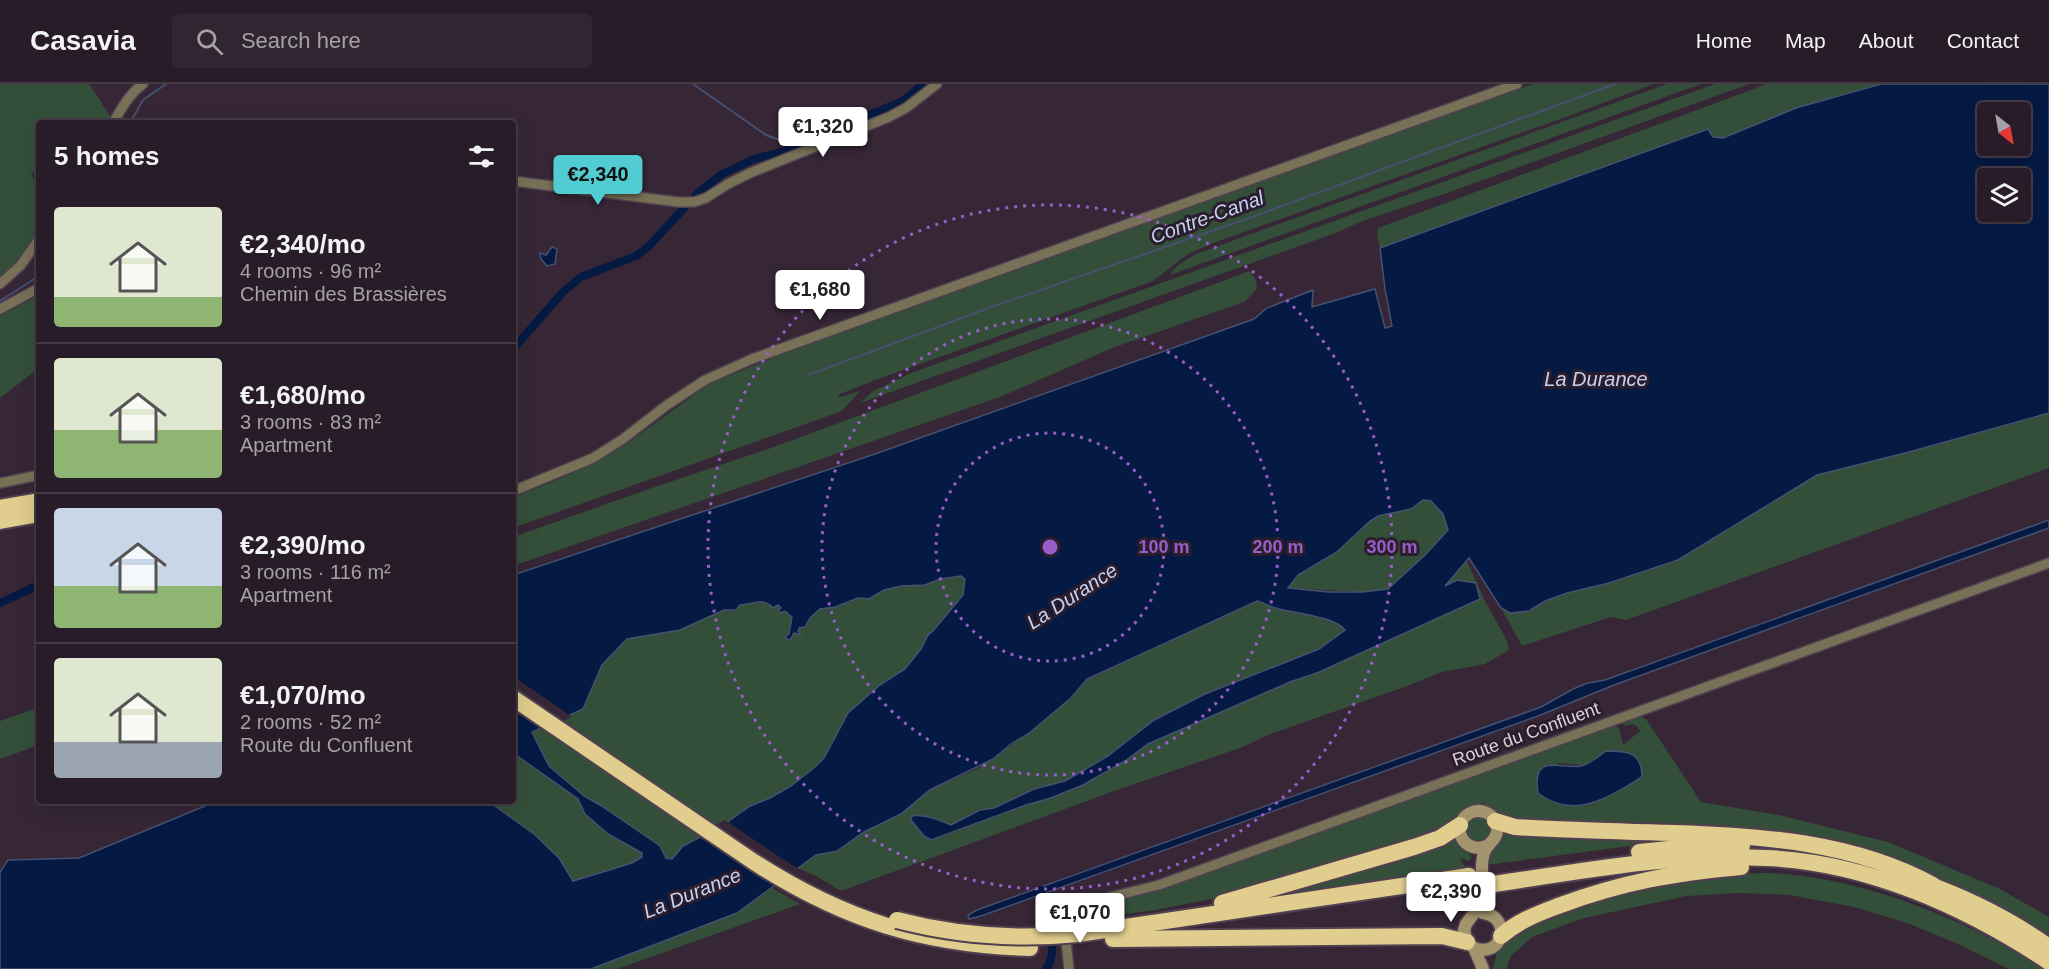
<!DOCTYPE html>
<html lang="en">
<head>
<meta charset="utf-8">
<style>
	body { margin:0; font-family:Arial,sans-serif; background:#302530; color:#f1f3f6; height:100vh; display:flex; flex-direction:column; font-size:22px; white-space:nowrap }
	* { box-sizing:border-box; margin:0 }
	p { font-size:20px; color:#a5a1a8 }
	.icon { flex:none; width:33px; height:33px; fill:none; stroke:currentColor; stroke-width:2; stroke-linecap:round; stroke-linejoin:round }
	.map { position:relative; flex:1; overflow:hidden }
	.panel { position:absolute; left:36px; top:36px; width:480px; height:684px; display:flex; flex-direction:column; background:#281c28; border-radius:6px; box-shadow:0 6px 24px #0002,0 0 0 2px #443a45 }
	.panel>* { flex:none }
	.needle { width:39px; rotate:149deg }
	.controls { position:absolute; left:1977px; top:18px; display:grid; gap:12px }
	.controls a { display:grid; place-items:center; width:54px; height:54px; border-radius:6px; background:#281c28; box-shadow:0 6px 24px #0002,0 0 0 2px #443a45; font-size:30px }
	.price { position:absolute; translate:-50% -51px; padding:0 14px; border-radius:6px; background:#fff; color:#222; font-size:20px; line-height:39px; filter:drop-shadow(0 2px 3px #0008) }
	.price::after { content:''; position:absolute; left:50%; top:36px; width:18px; height:14px; margin-left:-9px; background:inherit; clip-path:polygon(0 0,100% 0,50% 100%) }
	.price.active { background:#51ccd2; color:#111 }
	ul { padding:0; list-style:none }
	li { display:flex; align-items:center; gap:18px; height:150px; padding:0 18px }
	li+li { border-top:2px solid #443a45 }
	li span { display:grid; place-items:center; flex:none; width:168px; height:120px; border-radius:6px; color:#555 }
	li>.icon { margin-inline-start:auto }
	span .icon { width:72px; height:72px; fill:#fffc; stroke-width:1 }
	li b { font-size:26px }
	h2 { display:flex; justify-content:space-between; align-items:center; height:72px; padding:0 18px; font-size:26px }
	header { display:flex; align-items:center; gap:36px; box-sizing:border-box; height:84px; padding:0 30px; background:#281c28; border-bottom:2px solid #443a45 }
	header strong { font-size:28px }
	nav { display:flex; gap:33px; margin-inline-start:auto; font-size:21px }
	.search { width:420px; height:54px; background:#302530; display:flex; align-items:center; gap:15px; box-sizing:border-box; padding:0 21px; border-radius:6px; color:#a5a1a8; font-size:22px }
	.map>svg:first-child { display:block }
	.green { fill:#334f39; fill-rule:evenodd }
	.water { fill:#051a43; stroke:#465171; stroke-width:1.5; fill-rule:evenodd }
	.pier { fill:#362636 }
	.lines { fill:none; stroke-linecap:round; stroke-linejoin:round }
	.stream { stroke:#465171; stroke-width:2 }
	.canal { stroke:#051a43; stroke-width:8 }
	.street-casing { stroke:#514150; stroke-width:12 }
	.secondary-casing { stroke:#514150; stroke-width:15 }
	.highway-casing { stroke:#514150; stroke-width:20 }
	.street { stroke:#787057; stroke-width:9 }
	.secondary { stroke:#a2956e; stroke-width:12 }
	.highway { stroke:#e1cd8e; stroke-width:16 }
	.highway-bridge-casing { stroke:#514150; stroke-width:20; stroke-linecap:butt }
	.highway-bridge { stroke:#e1cd8e; stroke-width:16 }
	.ring { fill:none; stroke:#985ec7; stroke-width:3; stroke-dasharray:3 6 }
	.labels { text-anchor:middle; stroke-width:6; stroke-linejoin:round; paint-order:stroke }
	.street-label { font-size:18px; fill:#dcd1db; stroke:#2c1d2c }
	.water-label { font-size:20px; font-style:italic; fill:#c2d2f0; stroke:#2c1d2c }
	.centre { fill:#985ec7; stroke:#2c1d2c; stroke-width:3 }
	.ring-label { font-size:18px; text-anchor:middle; font-weight:bold; fill:#985ec7; stroke:#2c1d2c; stroke-width:6; stroke-linejoin:round; paint-order:stroke }
</style>
</head>
<body>
<header>
<strong>Casavia</strong>
<div class="search"><svg class="icon" aria-label="search" viewBox="0 0 24 24"><circle cx="10" cy="10" r="6"/><path d="M15 15l6 6"/></svg>Search here</div>
<nav><a>Home</a><a>Map</a><a>About</a><a>Contact</a></nav>
</header>
<div class="map">
<svg width="2049" height="885" viewBox="0 0 2049 885">
	<rect width="100%" height="100%" fill="#362636"/>
	<g class="green">
		<path d="M 0,0 L 89,0 L 111,33 L 110,37 L 100,39 L 39,39 L 39,85 L 31,90 L 39,105 L 39,151 L 19,180 L 0,196 Z"/>
		<path d="M 1533,0 L 1653,0 L 1569,32 L 1216,158 L 1188,170 L 1153,197 L 875,296 L 838,311 L 840,313 L 860,307 L 842,327 L 513,444 L 513,413 L 557,396 L 602,375 L 628,359 L 709,300 L 785,269 Z"/>
		<path d="M 1667,0 L 1701,0 L 1170,191 L 1170,190 L 1178,181 L 1196,170 Z"/>
		<path d="M 1715,0 L 1749,0 L 1444,110 L 1365,136 L 1333,150 L 1221,190 L 860,319 L 873,307 L 911,289 Z"/>
		<path d="M 1767,0 L 1881,0 L 1796,24 L 1723,54 L 1713,53 L 1708,45 L 1380,164 L 1377,151 L 1378,144 Z"/>
		<path d="M 1250,187 L 1256,196 L 1257,205 L 1244,218 L 1115,263 L 1000,313 L 513,482 L 513,453 L 649,405 L 771,364 Z"/>
		<path d="M 39,211 L 39,284 L 0,314 L 0,232 Z"/>
		<path d="M 2049,329 L 2049,384 L 1626,536 L 1611,533 L 1522,562 L 1501,524 L 1510,529 L 1529,527 L 1545,517 L 1567,509 L 1609,499 L 1678,476 L 1817,391 L 1909,368 Z"/>
		<path d="M 1423,416 L 1431,417 L 1443,430 L 1448,446 L 1426,470 L 1388,505 L 1363,508 L 1287,504 L 1298,491 L 1337,468 L 1370,437 L 1378,432 L 1411,425 Z"/>
		<path d="M 1466,475 L 1484,515 L 1506,555 L 1509,566 L 1485,580 L 1442,588 L 1407,602 L 1268,651 L 1240,664 L 1117,706 L 841,807 L 816,792 L 797,784 L 816,771 L 837,767 L 864,748 L 901,730 L 930,706 L 977,685 L 1028,650 L 1071,614 L 1087,596 L 1257,517 C 1264,519 1271,523 1279,525 C 1296,530 1336,533 1345,546 L 1319,565 L 1205,610 L 1154,636 L 1108,673 L 1065,697 L 1034,705 L 994,724 L 980,726 L 951,741 L 937,735 L 919,731 L 911,737 L 916,742 L 939,754 L 1026,721 L 1049,715 L 1083,701 L 1125,677 L 1148,660 L 1290,598 L 1317,589 L 1480,515 L 1457,496 L 1445,502 Z"/>
		<path d="M 961,492 L 965,495 L 963,510 L 933,547 L 928,551 L 921,565 L 905,585 L 880,601 L 848,629 L 824,674 L 815,683 L 791,702 L 770,714 L 750,722 L 723,741 L 683,762 L 672,775 L 666,774 L 660,762 L 656,759 L 600,721 L 584,712 L 549,682 L 532,648 L 583,625 L 602,581 L 627,555 L 680,546 L 724,526 L 732,527 C 743,517 763,515 777,521 C 782,523 787,530 792,533 L 788,554 L 791,555 L 799,543 L 805,543 L 810,534 L 820,525 L 851,518 L 858,514 L 869,515 L 884,506 L 901,502 L 911,502 Z"/>
		<path d="M 39,623 L 39,661 L 0,675 L 0,637 Z"/>
		<path d="M 1638,631 L 1646,635 L 1701,718 L 1779,731 L 1888,758 L 2000,805 L 2049,833 L 2049,855 L 1965,806 L 1914,784 L 1870,769 L 1521,738 L 1501,730 L 1483,719 C 1454,724 1461,737 1439,748 L 1226,812 L 1156,826 L 1074,837 L 1084,823 L 1447,701 L 1614,642 L 1619,644 L 1623,661 L 1640,647 L 1637,642 L 1632,640 L 1624,642 L 1623,638 ZM 1594,675 L 1642,693 L 1597,717 L 1557,679 L 1583,681 Z"/>
		<path d="M 513,669 L 578,715 L 585,730 L 603,746 L 639,767 L 642,769 L 642,773 L 632,779 L 573,798 L 559,774 L 488,717 L 513,717 Z"/>
		<circle cx="1479" cy="745" r="13"/>
		<path d="M 1503,744 L 1682,755 L 1487,781 L 1488,773 Z"/>
		<path d="M 1454,750 C 1459,760 1466,765 1472,774 L 1468,777 L 1459,774 L 1466,784 L 1256,817 Z"/>
		<path d="M 1767,789 C 1839,792 1908,815 1974,846 C 1997,857 2022,869 2042,885 L 2009,885 L 1956,859 L 1907,839 L 1854,823 L 1790,811 L 1739,809 L 1687,812 L 1584,834 L 1532,853 L 1511,872 L 1506,885 L 1493,885 L 1497,869 L 1514,848 L 1573,823 L 1645,801 L 1726,790 Z"/>
		<path d="M 772,804 L 800,820 L 617,885 L 591,885 L 737,829 Z"/>
	</g>
	<g class="water">
		<path d="M 1881,0 L 2049,0 L 2049,329 L 1909,368 L 1817,391 L 1678,476 L 1609,499 L 1567,509 L 1545,517 L 1529,527 L 1510,529 L 1501,524 L 1469,474 L 1445,502 L 1457,496 L 1476,499 L 1480,515 L 1317,589 L 1290,598 L 1148,660 L 1125,677 L 1083,701 L 1051,714 L 1026,721 L 931,756 L 924,752 L 911,736 L 912,732 C 925,730 939,736 951,741 L 980,726 L 994,724 L 1034,705 L 1065,697 L 1108,672 L 1154,636 L 1205,610 L 1319,565 L 1345,546 C 1336,533 1295,529 1279,525 C 1271,523 1264,519 1257,517 L 1087,595 L 1071,614 L 1028,650 L 1011,660 L 993,675 L 930,706 L 901,730 L 864,748 L 837,767 L 816,771 L 737,829 L 591,885 L 0,885 L 0,788 L 8,776 L 79,774 L 217,717 L 488,717 L 534,750 L 559,774 L 573,797 L 632,779 L 642,773 L 642,769 L 608,750 L 585,730 L 578,715 L 513,669 L 513,491 L 875,370 L 1254,235 L 1267,224 L 1313,206 L 1312,223 L 1375,205 L 1385,244 L 1392,242 L 1385,205 L 1380,164 L 1708,45 L 1713,53 L 1723,54 L 1796,24 ZM 1988,28 L 2020,28 L 2020,62 L 1988,62 ZM 1988,94 L 2020,94 L 2020,128 L 1988,128 ZM 1423,416 L 1431,417 L 1443,430 L 1448,446 L 1426,470 L 1388,505 L 1363,508 L 1328,508 L 1288,504 L 1298,491 L 1337,468 L 1370,437 L 1378,432 L 1411,425 ZM 961,492 L 965,495 L 963,511 L 933,547 L 928,551 L 921,565 L 905,585 L 880,601 L 848,629 L 824,674 L 815,683 L 791,702 L 770,714 L 750,722 L 723,741 L 683,762 L 672,775 L 666,774 L 660,762 L 656,759 L 600,721 L 584,712 L 549,682 L 532,648 L 583,625 L 602,581 L 627,555 L 680,546 L 724,526 L 736,526 L 740,521 C 753,520 764,513 773,524 L 778,521 L 781,524 L 778,526 L 780,529 L 785,527 L 792,533 L 789,550 L 785,554 L 790,556 L 794,549 L 801,551 L 798,547 L 799,544 L 805,543 L 810,534 L 820,525 L 835,523 L 858,514 L 869,515 L 884,506 L 901,502 L 925,501 L 940,495 Z"/>
		<path d="M 552,163 L 557,165 L 555,180 L 547,182 L 541,175 L 540,169 L 546,171 Z"/>
		<path d="M 2049,436 L 2049,444 L 1614,601 L 1538,632 L 981,832 L 969,835 L 968,831 L 977,826 L 1541,623 L 1573,605 L 1588,599 L 1605,596 Z"/>
		<path d="M 1606,667 C 1626,667 1642,667 1642,693 C 1609,713 1574,737 1538,709 C 1531,667 1562,686 1581,682 C 1590,680 1599,672 1606,667 Z"/>
	</g>
	<g class="pier">
		<path d="M 513,592 L 572,633 L 544,645 L 513,624 Z"/>
		<path d="M 725,736 L 784,776 L 801,786 L 778,803 L 699,750 Z"/>
	</g>
	<g class="lines">
		<g class="stream">
			<path d="M 693,0 L 766,51 L 795,62"/>
			<path d="M 130,39 L 143,16 L 166,0"/>
			<path d="M 0,217 L 39,192"/>
			<path d="M 808,291 L 997,221 L 1252,133 L 1615,0"/>
		</g>
		<g class="canal">
			<path d="M 513,265 L 563,208 L 581,193 L 636,172 L 649,162 L 698,109 L 722,90 L 754,75 L 781,68 L 903,17 L 923,0"/>
			<path d="M 0,519 L 39,501"/>
			<path d="M 1041,806 L 1044,818"/>
			<path d="M 1046,885 C 1056,872 1051,855 1050,839"/>
		</g>
		<defs>
			<g id="street">
				<path d="M 113,39 C 122,24 129,10 143,0"/>
				<path d="M 513,97 L 678,118 L 694,118 L 706,114 L 728,100 L 750,89 L 889,33 L 906,24 L 937,0"/>
				<path d="M 0,200 L 21,181 L 39,155"/>
				<path d="M 0,225 L 39,204"/>
				<path d="M 0,399 L 39,391"/>
				<path d="M 513,407 L 593,374 L 623,355 L 667,321 L 705,296 L 752,275 L 1517,0"/>
				<path d="M 1069,885 L 1064,838 L 1066,831 L 1078,821 L 1159,801 L 2049,479"/>
			</g>
			<g id="secondary">
				<path d="M 1479,806 L 1477,825 L 1466,840 L 1464,846 L 1467,858 L 1474,864 L 1483,885"/>
				<path d="M 1489,829 C 1484,816 1479,783 1484,769 C 1487,759 1498,756 1497,745 C 1497,731 1482,723 1470,729 C 1448,741 1464,773 1489,761"/>
				<path d="M 1474,864 C 1503,875 1513,833 1483,829"/>
			</g>
			<g id="highway">
				<path d="M 0,424 L 39,417"/>
				<path d="M 0,437 L 39,430"/>
				<path d="M 513,614 L 754,778 C 844,836 924,861 1030,864"/>
				<path d="M 1495,737 L 1515,743 L 1532,744 C 1580,746 1627,748 1675,749 C 1764,752 1853,758 1933,801"/>
				<path d="M 1639,768 L 1689,763 L 1742,762"/>
				<path d="M 1922,798 C 1967,814 2010,835 2049,863"/>
				<path d="M 1494,800 C 1584,787 1675,769 1766,774 C 1867,778 1966,823 2049,878"/>
				<path d="M 1222,819 L 1414,763 L 1440,754 L 1460,741"/>
				<path d="M 1078,850 L 1469,792"/>
				<path d="M 1501,852 C 1518,837 1537,830 1558,822 C 1622,798 1674,789 1741,783"/>
				<path d="M 1113,855 L 1442,852 L 1467,858"/>
			</g>
		</defs>
		<use href="#street" class="street-casing"/>
		<use href="#secondary" class="secondary-casing"/>
		<use href="#highway" class="highway-casing"/>
		<use href="#street" class="street"/>
		<use href="#secondary" class="secondary"/>
		<use href="#highway" class="highway"/>
		<defs>
			<g id="highway-bridge">
				<path d="M 1469,804 L 1494,800"/>
				<path d="M 897,836 C 958,852 1015,856 1078,850"/>
			</g>
		</defs>
		<use href="#highway-bridge" class="highway-bridge-casing"/>
		<use href="#highway-bridge" class="highway-bridge"/>
	</g>
	<g class="ring">
		<circle cx="1050" cy="463" r="114"/>
		<circle cx="1050" cy="463" r="228"/>
		<circle cx="1050" cy="463" r="342"/>
	</g>
	<g class="labels">
		<g class="street-label">
			<text transform="translate(1526 650) rotate(-20)" y="6">Route du Confluent</text>
		</g>
		<g class="water-label">
			<text transform="translate(1207 133) rotate(-20)" y="7">Contre-Canal</text>
			<text x="1596" y="302">La Durance</text>
			<text transform="translate(1072 512) rotate(-33)" y="7">La Durance</text>
			<text transform="translate(692 809) rotate(-22)" y="7">La Durance</text>
		</g>
	</g>
	<circle cx="1050" cy="463" r="9" class="centre"/>
	<g class="ring-label">
		<text x="1164" y="469">100 m</text>
		<text x="1278" y="469">200 m</text>
		<text x="1392" y="469">300 m</text>
	</g>
</svg>
<div class="controls">
<a><svg class="needle" viewBox="-14 -14 28 28"><path d="M0-13l5 13h-10z" fill="#e53935"/><path d="M0 13l5-13h-10z" fill="#a5a1a8"/></svg></a>
<a><svg class="icon" aria-label="layers" viewBox="0 0 24 24"><path d="M12 4l9 5-9 5-9-5zM3 14l9 5 9-5"/></svg></a>
</div>
<b class="price" style="left:823px;top:74px">€1,320</b>
<b class="price active" style="left:598px;top:122px">€2,340</b>
<b class="price" style="left:820px;top:237px">€1,680</b>
<b class="price" style="left:1451px;top:839px">€2,390</b>
<b class="price" style="left:1080px;top:860px">€1,070</b>
<section class="panel">
<h2>5 homes<svg class="icon" aria-label="filters" viewBox="0 0 24 24"><path d="M4 7h16M4 17h16"/><circle cx="9" cy="7" r="2"/><circle cx="15" cy="17" r="2"/></svg></h2>
<ul>
<li><span style="background:linear-gradient(#dfe7d0 75%,#8fb573 0)"><svg class="icon" aria-label="home" viewBox="0 0 24 24"><path d="M3 11l9-7 9 7M6 9v11h12V9"/></svg></span><div><b>€2,340/mo</b><p>4 rooms · 96 m²</p><p>Chemin des Brassières</p></div></li>
<li><span style="background:linear-gradient(#dfe7d0 60%,#8fb573 0)"><svg class="icon" aria-label="home" viewBox="0 0 24 24"><path d="M3 11l9-7 9 7M6 9v11h12V9"/></svg></span><div><b>€1,680/mo</b><p>3 rooms · 83 m²</p><p>Apartment</p></div></li>
<li><span style="background:linear-gradient(#c9d6e8 65%,#8fb573 0)"><svg class="icon" aria-label="home" viewBox="0 0 24 24"><path d="M3 11l9-7 9 7M6 9v11h12V9"/></svg></span><div><b>€2,390/mo</b><p>3 rooms · 116 m²</p><p>Apartment</p></div></li>
<li><span style="background:linear-gradient(#dfe7d0 70%,#9aa5b1 0)"><svg class="icon" aria-label="home" viewBox="0 0 24 24"><path d="M3 11l9-7 9 7M6 9v11h12V9"/></svg></span><div><b>€1,070/mo</b><p>2 rooms · 52 m²</p><p>Route du Confluent</p></div></li>
</ul>
</section>
</div>
</body>
</html>
